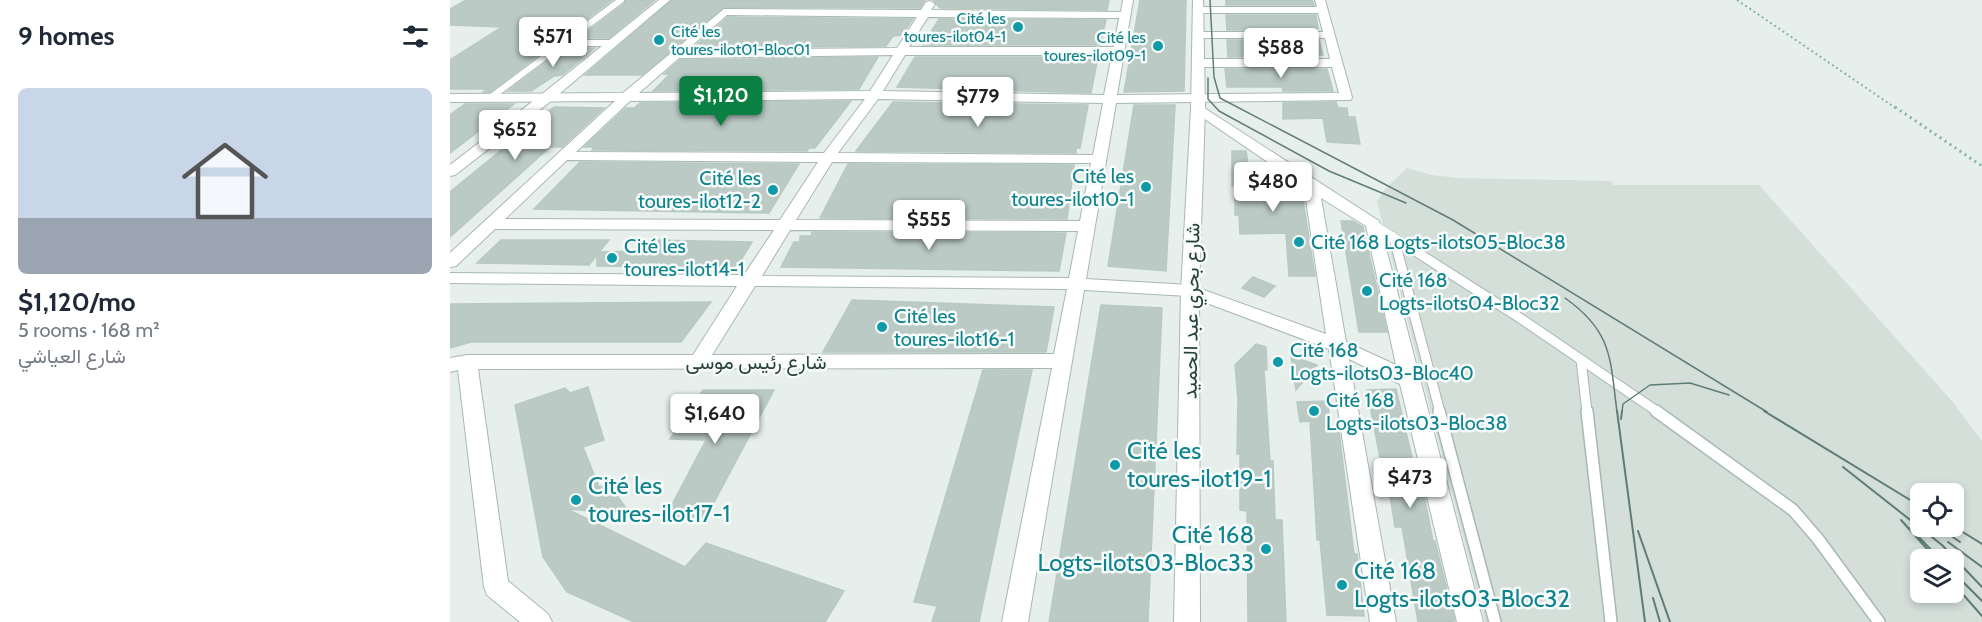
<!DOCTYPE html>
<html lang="en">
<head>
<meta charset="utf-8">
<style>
	body { margin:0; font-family:Cabin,Vazirmatn,sans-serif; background:#f2f2f3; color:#1f2937; height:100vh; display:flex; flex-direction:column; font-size:22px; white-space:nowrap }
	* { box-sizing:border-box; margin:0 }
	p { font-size:20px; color:#747a83 }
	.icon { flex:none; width:33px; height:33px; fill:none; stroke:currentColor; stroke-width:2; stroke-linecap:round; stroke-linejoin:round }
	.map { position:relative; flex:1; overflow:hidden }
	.sheet { display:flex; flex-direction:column; background:#fff; width:450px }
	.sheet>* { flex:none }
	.buttons { position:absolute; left:1460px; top:483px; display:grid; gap:12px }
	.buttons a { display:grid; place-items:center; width:54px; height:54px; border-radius:9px; background:#fff; box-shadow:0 3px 9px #0003; font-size:30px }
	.price { position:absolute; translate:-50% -51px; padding:0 14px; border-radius:6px; background:#fff; color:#222; font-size:20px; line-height:39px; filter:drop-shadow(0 2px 3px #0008) }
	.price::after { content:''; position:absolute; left:50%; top:36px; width:18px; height:14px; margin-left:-9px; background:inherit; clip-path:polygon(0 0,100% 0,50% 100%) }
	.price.active { background:#0b8043; color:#fff }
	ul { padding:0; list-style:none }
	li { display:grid; align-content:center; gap:12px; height:318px; padding:0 18px }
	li+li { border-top:2px solid #e0e1e3 }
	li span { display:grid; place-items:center; height:186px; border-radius:9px; color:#555 }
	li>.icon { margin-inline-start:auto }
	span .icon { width:108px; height:108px; fill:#fffc; stroke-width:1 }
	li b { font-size:26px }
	h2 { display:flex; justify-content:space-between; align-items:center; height:72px; padding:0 18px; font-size:26px }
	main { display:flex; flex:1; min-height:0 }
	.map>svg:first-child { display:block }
	.built { fill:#d4dfda; fill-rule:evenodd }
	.building { fill:#bbcac4; stroke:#b8c9c2; stroke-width:1.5 }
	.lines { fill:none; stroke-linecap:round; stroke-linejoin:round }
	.service-far3-casing { stroke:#a8b8b2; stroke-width:8 }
	.service-far2-casing { stroke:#a8b8b2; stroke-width:9 }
	.service-far1-casing { stroke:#a8b8b2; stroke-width:11 }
	.service-casing { stroke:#a8b8b2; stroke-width:14 }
	.minor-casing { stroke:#a8b8b2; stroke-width:2 }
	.tertiary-casing { stroke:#a8b8b2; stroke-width:2 }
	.path-far1 { stroke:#86b3a5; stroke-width:2; stroke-dasharray:2 3; stroke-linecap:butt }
	.path { stroke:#86b3a5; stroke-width:3; stroke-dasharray:2 4; stroke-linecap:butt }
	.service-far3 { stroke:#fff; stroke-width:6 }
	.service-far2 { stroke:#fff; stroke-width:8 }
	.service-far1 { stroke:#fff; stroke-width:9 }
	.service { stroke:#fff; stroke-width:11 }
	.minor { fill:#fff; fill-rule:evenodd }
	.tertiary { fill:#fff; fill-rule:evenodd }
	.tram-far1 { stroke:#5f7d75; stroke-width:1.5 }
	.tram { stroke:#5f7d75; stroke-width:2 }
	.culture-dot { fill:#0f9aa8; stroke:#f7fbf9; stroke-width:2 }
	.labels { text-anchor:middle; stroke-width:5; stroke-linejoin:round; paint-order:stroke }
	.far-culture-label { font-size:16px; fill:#0d838f; stroke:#f7fbf9; text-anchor:end }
	.culture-label { font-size:20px; fill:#0d838f; stroke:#f7fbf9; text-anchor:start }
	.street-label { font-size:20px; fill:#24423a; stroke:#f7fbf9 }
	.near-culture-label { font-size:24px; fill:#0d838f; stroke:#f7fbf9; text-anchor:start }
</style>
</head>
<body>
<main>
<section class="sheet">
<h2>9 homes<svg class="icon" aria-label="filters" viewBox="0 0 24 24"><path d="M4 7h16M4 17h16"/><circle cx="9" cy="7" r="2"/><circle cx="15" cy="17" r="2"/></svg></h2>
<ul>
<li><span style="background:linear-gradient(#c9d6e8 70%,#9aa5b1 0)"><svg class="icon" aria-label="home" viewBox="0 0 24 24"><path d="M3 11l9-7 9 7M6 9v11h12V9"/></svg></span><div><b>$1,120/mo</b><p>5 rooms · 168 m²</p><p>شارع العياشي</p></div></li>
</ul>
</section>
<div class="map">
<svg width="1532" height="622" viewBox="0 0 1532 622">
	<rect width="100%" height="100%" fill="#e6efeb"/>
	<path class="built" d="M 957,168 L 982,175 L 1009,178 L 1161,181 L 1164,185 L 1309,185 L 1502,401 L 1532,441 L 1532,622 L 1035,622 L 927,202 L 935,189 ZM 1470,494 L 1503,494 L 1503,526 L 1470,526 ZM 1470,560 L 1503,560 L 1503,592 L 1470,592 Z"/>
	<g class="building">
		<path d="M 16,0 L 162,0 L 112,38 L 75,39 L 73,44 L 76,48 L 98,48 L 40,92 L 33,92 L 37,89 L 0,89 L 0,60 L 52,27 L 0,25 L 0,9 Z"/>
		<path d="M 176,0 L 205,0 L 159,38 L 129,38 L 174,4 Z"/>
		<path d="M 222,0 L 475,0 L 470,8 L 274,7 L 192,75 L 135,75 Z"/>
		<path d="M 483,0 L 659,0 L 657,10 L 490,8 Z"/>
		<path d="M 690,0 L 736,0 L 734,91 L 674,92 Z"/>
		<path d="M 776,0 L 862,0 L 864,5 L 776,5 Z"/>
		<path d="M 776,15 L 866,15 L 868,28 L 866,28 L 866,30 L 777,30 Z"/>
		<path d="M 278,17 L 463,19 L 452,35 L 443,36 L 436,46 L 243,48 Z"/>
		<path d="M 489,19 L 656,20 L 650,45 L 473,45 Z"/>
		<path d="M 777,40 L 869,40 L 873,55 L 778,57 Z"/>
		<path d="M 115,48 L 145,48 L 112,75 L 104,76 L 81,91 L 58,91 Z"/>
		<path d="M 428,57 L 409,89 L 203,91 L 220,74 L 214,74 L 230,60 Z"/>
		<path d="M 465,57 L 648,57 L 641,93 L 447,87 Z"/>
		<path d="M 775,69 L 877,69 L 883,91 L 833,91 L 832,87 L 777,87 Z"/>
		<path d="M 401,101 L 365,148 L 359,148 L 357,151 L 142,150 L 144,147 L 134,147 L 176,108 L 184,108 L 190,103 Z"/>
		<path d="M 443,102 L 638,105 L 630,148 L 626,148 L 626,153 L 406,151 Z"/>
		<path d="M 886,102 L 888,108 L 897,108 L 898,117 L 905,117 L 910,144 L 877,142 L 873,118 L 833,119 L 833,103 Z"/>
		<path d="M 15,104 L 64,104 L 0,153 L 0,115 Z"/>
		<path d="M 684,105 L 725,105 L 716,271 L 658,266 Z"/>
		<path d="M 104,107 L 154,108 L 112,147 L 100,147 L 0,237 L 0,192 Z"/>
		<path d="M 782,151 L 796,151 L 798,164 L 804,164 L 804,185 L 846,184 L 851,188 L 865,276 L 839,276 L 836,233 L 790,234 L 789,215 L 785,215 L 785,186 L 782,186 Z"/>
		<path d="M 130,162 L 349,164 L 319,213 L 84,209 Z"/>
		<path d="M 398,164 L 624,165 L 617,219 L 370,218 Z"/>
		<path d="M 891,221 L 903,221 L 913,227 L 937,332 L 909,332 Z"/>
		<path d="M 362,232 L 616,233 L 609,271 L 331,267 L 344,242 L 350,242 L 350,236 L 361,236 Z"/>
		<path d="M 51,240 L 159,240 L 149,252 L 190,251 L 200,240 L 302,242 L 286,268 L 147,266 L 147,255 L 139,265 L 27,263 Z"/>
		<path d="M 803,277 L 825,286 L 814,297 L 792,288 Z"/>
		<path d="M 402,300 L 604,307 L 596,352 L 373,352 Z"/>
		<path d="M 261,302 L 231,342 L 21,342 L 0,348 L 0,304 Z"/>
		<path d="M 651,305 L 712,308 L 698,622 L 599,622 Z"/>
		<path d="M 806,344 L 816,347 L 817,370 L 814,369 L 820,461 L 823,461 L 825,520 L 832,520 L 836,622 L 798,622 L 797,511 L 790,510 L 790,454 L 787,454 L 788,399 L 785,365 Z"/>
		<path d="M 841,356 L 867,365 L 846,390 Z"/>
		<path d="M 533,370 L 582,370 L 529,622 L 482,622 L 487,606 L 464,602 Z"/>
		<path d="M 138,387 L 154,440 L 133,447 L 149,487 L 159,484 L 180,514 L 117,509 L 235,567 L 256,543 L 394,591 L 375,622 L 184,622 L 117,592 L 93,557 L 65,405 L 115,388 L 120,393 Z"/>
		<path d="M 946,389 L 966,475 L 970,475 L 983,541 L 985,541 L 1005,622 L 968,622 L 952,527 L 945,527 L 935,463 L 931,463 L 917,390 Z"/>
		<path d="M 253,390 L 324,390 L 255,519 L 216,516 L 256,440 L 220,439 Z"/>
		<path d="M 877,401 L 882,431 L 889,431 L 904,554 L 907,554 L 914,616 L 877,615 L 870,540 L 867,540 L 860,421 L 850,422 L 847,402 Z"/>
	</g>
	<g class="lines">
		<defs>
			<g id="service-far3">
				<path d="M 78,43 L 162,43"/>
				<path d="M 40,98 L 171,0"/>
			</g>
			<g id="service-far2">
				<path d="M 923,224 L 953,243"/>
				<path d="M 943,236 L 945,243"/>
			</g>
			<g id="service-far1">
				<path d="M 945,242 L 990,412"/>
				<path d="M 951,242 L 1070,318 L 1208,412"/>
				<path d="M 1131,360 L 1137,412"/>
			</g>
			<g id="service">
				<path d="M 989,411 L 1045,622"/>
				<path d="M 1137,411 L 1161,622"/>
				<path d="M 1206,411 L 1343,510 L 1368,539 L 1429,622"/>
			</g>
			<path id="minor" d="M 673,0 L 683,0 L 667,95 L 889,93 L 882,67 L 748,67 L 742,63 L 748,59 L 880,59 L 875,38 L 748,38 L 742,35 L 748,32 L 873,32 L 868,13 L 748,13 L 743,10 L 748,7 L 867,7 L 865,0 L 875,0 L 902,97 L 901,100 L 666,103 L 636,279 L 740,285 L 876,334 L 854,187 L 743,111 L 741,108 L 748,104 L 929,221 L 1033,622 L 1007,622 L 950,384 L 899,359 L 946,622 L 920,622 L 879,349 L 738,296 L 634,290 L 578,622 L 552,622 L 602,368 L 28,369 L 58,581 L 98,614 L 102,622 L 70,622 L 37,595 L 34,587 L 8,370 L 0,372 L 0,358 L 17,355 L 243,355 L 287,286 L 0,283 L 0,273 L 294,275 L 324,230 L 45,229 L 6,266 L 0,267 L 0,253 L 165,101 L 0,102 L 0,94 L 173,93 L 274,9 L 471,10 L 476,2 L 480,1 L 485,4 L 481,10 L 671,12 ZM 277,15 L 467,17 L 447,48 L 237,50 ZM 478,17 L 669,18 L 664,47 L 459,47 ZM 443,55 L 420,91 L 189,93 L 229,58 ZM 455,55 L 662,55 L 654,95 L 433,91 ZM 415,99 L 374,153 L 126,152 L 180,101 ZM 428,99 L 653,103 L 643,155 L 388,153 ZM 117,160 L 368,162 L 330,220 L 55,219 ZM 382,162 L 641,163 L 630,221 L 346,220 ZM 871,198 L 916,226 L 946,365 L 896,342 ZM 340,230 L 628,231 L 619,278 L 312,276 ZM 305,286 L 617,289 L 604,354 L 262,355 Z"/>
			<g id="tertiary">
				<path d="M 209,0 L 220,0 L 101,101 L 5,175 L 0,176 L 0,165 L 91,95 Z"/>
				<path d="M 743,0 L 753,0 L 755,108 L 749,291 L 750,622 L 724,622 L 731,291 L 741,108 Z"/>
			</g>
		</defs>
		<use href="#service-far3" class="service-far3-casing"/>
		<use href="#service-far2" class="service-far2-casing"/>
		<use href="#service-far1" class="service-far1-casing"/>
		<use href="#service" class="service-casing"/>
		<use href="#minor" class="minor-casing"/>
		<use href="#tertiary" class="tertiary-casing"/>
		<path class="path-far1" d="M 1287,0 L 1447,109"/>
		<path class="path" d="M 1445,107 L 1532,166"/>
		<use href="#service-far3" class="service-far3"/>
		<use href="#service-far2" class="service-far2"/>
		<use href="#service-far1" class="service-far1"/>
		<use href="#service" class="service"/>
		<use href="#minor" class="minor"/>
		<use href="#tertiary" class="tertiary"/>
		<g class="tram-far1">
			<path d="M 760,0 L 764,77 L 770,98 L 1003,220 L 1317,412"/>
			<path d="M 758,78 L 758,99 L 769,111 L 879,171 L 956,203"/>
			<path d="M 1115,298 C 1163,332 1160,359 1167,412"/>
			<path d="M 1172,412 L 1173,404 L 1200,385 L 1240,383 L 1279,395"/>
		</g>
		<g class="tram">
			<path d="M 1167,411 L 1195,622"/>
			<path d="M 1314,411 L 1470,506"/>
			<path d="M 1171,419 L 1172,411"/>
			<path d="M 1393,467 L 1492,545 L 1532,587"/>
			<path d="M 1451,520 L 1487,560"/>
			<path d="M 1487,526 L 1510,542"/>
			<path d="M 1503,526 L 1532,544"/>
			<path d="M 1460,528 L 1491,560"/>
			<path d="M 1188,531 L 1220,622"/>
			<path d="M 1498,542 L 1532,567"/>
			<path d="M 1503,572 L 1532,601"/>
			<path d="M 1503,583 L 1532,616"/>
			<path d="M 1203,598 L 1210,622"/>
		</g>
	</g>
	<g class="culture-dot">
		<circle cx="568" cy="27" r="6"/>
		<circle cx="209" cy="40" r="6"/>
		<circle cx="708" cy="46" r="6"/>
		<circle cx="696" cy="187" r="6"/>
		<circle cx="323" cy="190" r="6"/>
		<circle cx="849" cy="242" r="6"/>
		<circle cx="162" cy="258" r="6"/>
		<circle cx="917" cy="291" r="6"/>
		<circle cx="432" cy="327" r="6"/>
		<circle cx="828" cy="362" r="6"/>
		<circle cx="864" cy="411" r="6"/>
		<circle cx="665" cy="465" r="6"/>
		<circle cx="126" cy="500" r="6"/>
		<circle cx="816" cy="549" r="6"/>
		<circle cx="892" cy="585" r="6"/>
	</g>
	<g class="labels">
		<g class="far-culture-label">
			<text x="556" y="24">Cité les<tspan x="556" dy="18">toures-ilot04-1</tspan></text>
			<text x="221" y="37" text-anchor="start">Cité les<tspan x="221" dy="18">toures-ilot01-Bloc01</tspan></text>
			<text x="696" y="43">Cité les<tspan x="696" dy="18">toures-ilot09-1</tspan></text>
		</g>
		<g class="culture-label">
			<text x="684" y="183" text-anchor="end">Cité les<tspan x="684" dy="23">toures-ilot10-1</tspan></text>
			<text x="311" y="185" text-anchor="end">Cité les<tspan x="311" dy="23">toures-ilot12-2</tspan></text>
			<text x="861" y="249">Cité 168 Logts-ilots05-Bloc38</text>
			<text x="174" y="253">Cité les<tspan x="174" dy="23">toures-ilot14-1</tspan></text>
			<text x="929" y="287">Cité 168<tspan x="929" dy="23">Logts-ilots04-Bloc32</tspan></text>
			<text x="444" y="323">Cité les<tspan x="444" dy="23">toures-ilot16-1</tspan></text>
			<text x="840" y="357">Cité 168<tspan x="840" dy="23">Logts-ilots03-Bloc40</tspan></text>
			<text x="876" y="407">Cité 168<tspan x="876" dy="23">Logts-ilots03-Bloc38</tspan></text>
		</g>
		<g class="street-label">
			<text transform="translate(741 311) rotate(-89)" y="7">شارع بحري عبد الحميد</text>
			<text x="306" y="369">شارع رئيس موسى</text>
		</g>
		<g class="near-culture-label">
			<text x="677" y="459">Cité les<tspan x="677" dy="28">toures-ilot19-1</tspan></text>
			<text x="138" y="494">Cité les<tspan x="138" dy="28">toures-ilot17-1</tspan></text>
			<text x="804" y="543" text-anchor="end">Cité 168<tspan x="804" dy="28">Logts-ilots03-Bloc33</tspan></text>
			<text x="904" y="579">Cité 168<tspan x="904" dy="28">Logts-ilots03-Bloc32</tspan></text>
		</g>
	</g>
</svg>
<div class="buttons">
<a><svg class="icon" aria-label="locate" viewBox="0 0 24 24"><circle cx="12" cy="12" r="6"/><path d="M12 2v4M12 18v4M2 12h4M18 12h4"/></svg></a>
<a><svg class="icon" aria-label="layers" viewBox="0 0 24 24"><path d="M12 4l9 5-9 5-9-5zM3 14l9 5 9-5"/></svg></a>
</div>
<b class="price" style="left:103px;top:68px">$571</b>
<b class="price" style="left:831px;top:79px">$588</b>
<b class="price active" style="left:271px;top:127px">$1,120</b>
<b class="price" style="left:528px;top:128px">$779</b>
<b class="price" style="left:65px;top:161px">$652</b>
<b class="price" style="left:823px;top:213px">$480</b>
<b class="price" style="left:479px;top:251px">$555</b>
<b class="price" style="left:265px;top:445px">$1,640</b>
<b class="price" style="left:960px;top:509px">$473</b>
</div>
</main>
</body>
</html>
